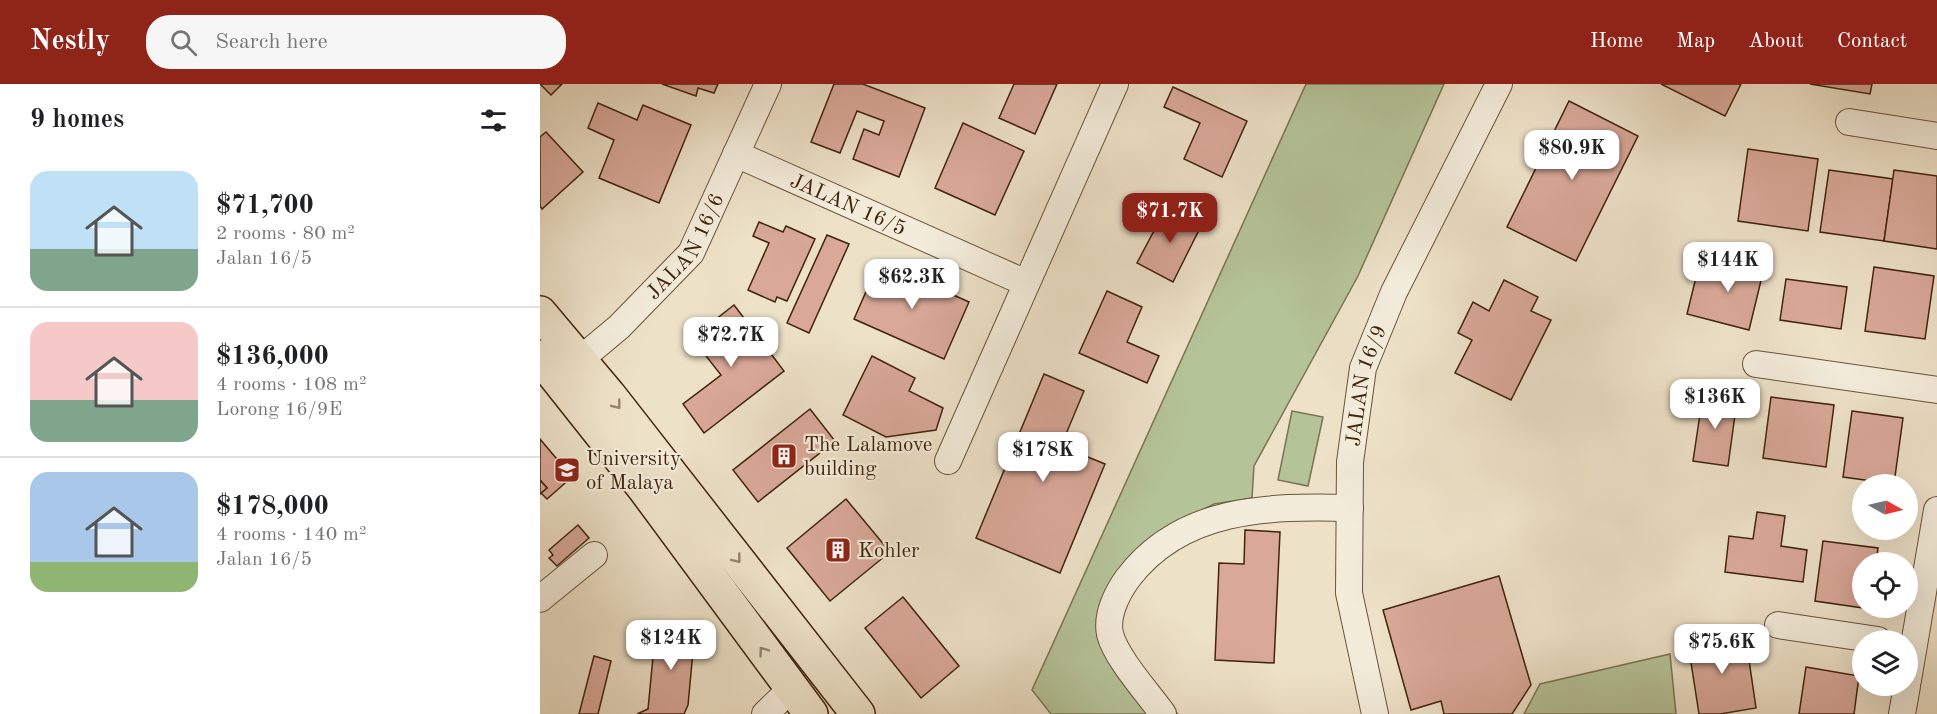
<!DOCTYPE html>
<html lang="en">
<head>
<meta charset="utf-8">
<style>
	body { margin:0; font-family:"Old Standard TT",serif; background:#f6f6f6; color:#202124; height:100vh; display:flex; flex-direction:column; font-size:22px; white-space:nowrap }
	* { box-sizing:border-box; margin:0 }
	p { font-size:20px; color:#757577 }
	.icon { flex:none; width:33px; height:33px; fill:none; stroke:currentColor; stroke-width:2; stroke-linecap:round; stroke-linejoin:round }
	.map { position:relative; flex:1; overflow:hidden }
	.panel { display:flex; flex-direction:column; background:#fff; width:540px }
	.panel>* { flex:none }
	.needle { width:39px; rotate:98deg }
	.tools { position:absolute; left:1312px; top:390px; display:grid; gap:12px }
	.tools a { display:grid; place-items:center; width:66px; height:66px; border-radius:50%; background:#fff; box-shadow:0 6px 24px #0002; font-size:30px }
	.price { position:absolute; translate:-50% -51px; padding:0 14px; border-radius:12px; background:#fff; color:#222; font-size:20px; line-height:39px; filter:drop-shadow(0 2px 3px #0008) }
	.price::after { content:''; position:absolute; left:50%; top:36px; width:18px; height:14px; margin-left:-9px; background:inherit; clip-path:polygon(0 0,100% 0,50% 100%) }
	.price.current { background:#8f2418; color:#fff }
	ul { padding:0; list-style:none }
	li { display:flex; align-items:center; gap:18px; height:150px; padding:0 30px }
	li+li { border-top:2px solid #e0e0e0 }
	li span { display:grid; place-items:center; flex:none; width:168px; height:120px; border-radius:18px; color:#555 }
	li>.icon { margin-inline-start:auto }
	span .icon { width:72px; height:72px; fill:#fffc; stroke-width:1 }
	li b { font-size:26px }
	h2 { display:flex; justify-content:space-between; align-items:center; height:72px; padding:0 30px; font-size:26px }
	header { display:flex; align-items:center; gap:36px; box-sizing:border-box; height:84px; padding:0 30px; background:#8f2418; color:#fff }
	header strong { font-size:28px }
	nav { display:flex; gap:33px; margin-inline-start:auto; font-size:21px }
	.search { width:420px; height:54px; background:#f6f6f6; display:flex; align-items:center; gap:15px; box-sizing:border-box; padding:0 21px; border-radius:24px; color:#757577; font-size:22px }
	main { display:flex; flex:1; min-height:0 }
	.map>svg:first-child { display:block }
	.green { fill:#b5c399; stroke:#7b7452; stroke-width:1.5 }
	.building { fill:#d9a899; stroke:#41240b; stroke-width:1.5 }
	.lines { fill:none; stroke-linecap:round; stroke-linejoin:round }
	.minor-casing { stroke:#6c533a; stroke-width:28 }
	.major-casing { stroke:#41240b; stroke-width:36 }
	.minor { stroke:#f3ecdb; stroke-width:26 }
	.major { stroke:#ede1c8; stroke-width:33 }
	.oneway { stroke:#97826a }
	.labels { text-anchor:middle; stroke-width:4.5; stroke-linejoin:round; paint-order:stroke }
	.street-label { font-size:21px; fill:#41240b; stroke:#f3ecdb }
	.poi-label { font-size:21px; fill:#41240b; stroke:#f3ecdb; text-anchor:start }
</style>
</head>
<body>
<header>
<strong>Nestly</strong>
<div class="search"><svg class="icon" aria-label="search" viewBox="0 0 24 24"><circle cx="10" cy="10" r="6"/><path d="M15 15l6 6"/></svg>Search here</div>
<nav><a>Home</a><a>Map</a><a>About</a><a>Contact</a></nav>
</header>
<main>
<section class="panel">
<h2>9 homes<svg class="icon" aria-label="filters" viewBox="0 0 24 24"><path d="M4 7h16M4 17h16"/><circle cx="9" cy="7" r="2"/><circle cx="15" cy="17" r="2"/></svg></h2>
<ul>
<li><span style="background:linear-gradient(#bfe0f5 65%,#7fa58c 0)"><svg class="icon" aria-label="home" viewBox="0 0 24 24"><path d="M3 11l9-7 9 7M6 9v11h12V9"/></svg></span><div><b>$71,700</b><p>2 rooms · 80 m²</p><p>Jalan 16/5</p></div></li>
<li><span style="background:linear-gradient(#f6c9c9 65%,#7fa58c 0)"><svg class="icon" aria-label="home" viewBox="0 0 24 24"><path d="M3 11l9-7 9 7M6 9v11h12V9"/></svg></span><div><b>$136,000</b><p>4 rooms · 108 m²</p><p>Lorong 16/9E</p></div></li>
<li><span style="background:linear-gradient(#a9c7e8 75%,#8fb573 0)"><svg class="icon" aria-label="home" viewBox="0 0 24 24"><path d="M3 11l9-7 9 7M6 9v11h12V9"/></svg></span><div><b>$178,000</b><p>4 rooms · 140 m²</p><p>Jalan 16/5</p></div></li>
</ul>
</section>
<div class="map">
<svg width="1397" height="630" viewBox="0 0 1397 630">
	<rect width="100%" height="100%" fill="#ede1c8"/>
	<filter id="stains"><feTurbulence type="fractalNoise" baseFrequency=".00333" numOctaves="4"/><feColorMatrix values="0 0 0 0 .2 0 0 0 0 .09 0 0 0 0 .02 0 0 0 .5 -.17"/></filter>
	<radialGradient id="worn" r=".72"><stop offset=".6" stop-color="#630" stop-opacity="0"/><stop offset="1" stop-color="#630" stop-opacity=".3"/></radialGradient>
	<g class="green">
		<path d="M 766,0 L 904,0 L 818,192 L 714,382 L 712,414 L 674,420 L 640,437 L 586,482 L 569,574 L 638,630 L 511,630 L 492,606 Z"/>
		<path d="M 752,327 L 783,333 L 768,402 L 738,396 Z"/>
		<path d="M 1130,570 L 1136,630 L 984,630 L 1000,600 Z"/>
	</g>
	<g class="building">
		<path d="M 0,0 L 22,0 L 11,11 Z"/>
		<path d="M 122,0 L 178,0 L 174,9 L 158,4 L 156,12 Z"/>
		<path d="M 294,0 L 323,0 L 385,24 L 359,93 L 313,75 L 324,45 L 339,51 L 344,37 L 317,27 L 300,69 L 271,58 Z"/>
		<path d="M 474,0 L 517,0 L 495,50 L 459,34 Z"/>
		<path d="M 1121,0 L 1201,0 L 1185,32 Z"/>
		<path d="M 1270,0 L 1332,0 L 1330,10 Z"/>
		<path d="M 633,3 L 707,37 L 682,93 L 644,75 L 660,39 L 624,23 Z"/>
		<path d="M 1029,17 L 1098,52 L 1036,177 L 967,143 Z"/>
		<path d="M 58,19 L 97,36 L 103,21 L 151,41 L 119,119 L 59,94 L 74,56 L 48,44 Z"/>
		<path d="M 423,39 L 484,67 L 455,131 L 395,104 Z"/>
		<path d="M 6,48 L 43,88 L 2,125 L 0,122 L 0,53 Z"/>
		<path d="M 1208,65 L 1278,75 L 1268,147 L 1198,137 Z"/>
		<path d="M 1289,86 L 1353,95 L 1344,157 L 1280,148 Z"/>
		<path d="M 1354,86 L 1397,92 L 1397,165 L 1344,157 Z"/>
		<path d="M 627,122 L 662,140 L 633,198 L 597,179 Z"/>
		<path d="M 219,138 L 243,148 L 246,142 L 275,155 L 247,217 L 237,213 L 235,218 L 208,206 L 229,159 L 213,152 Z"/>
		<path d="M 287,151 L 309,160 L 269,249 L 247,239 Z"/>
		<path d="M 1197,169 L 1226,176 L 1209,246 L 1147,230 L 1159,181 L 1192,190 Z"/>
		<path d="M 339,178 L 429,218 L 404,275 L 314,235 Z"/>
		<path d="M 1334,183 L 1394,192 L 1385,255 L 1325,247 Z"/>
		<path d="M 1246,195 L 1307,203 L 1301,245 L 1240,236 Z"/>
		<path d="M 964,196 L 998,213 L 991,227 L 1011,236 L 971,316 L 915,289 L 932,256 L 918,249 L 933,218 L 949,227 Z"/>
		<path d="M 567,207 L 602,223 L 587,258 L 619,272 L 607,299 L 539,269 Z"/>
		<path d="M 194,221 L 244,287 L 164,349 L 143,320 L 181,291 L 152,254 Z"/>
		<path d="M 332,272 L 375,294 L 369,307 L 403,324 L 396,346 L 346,353 L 303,331 Z"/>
		<path d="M 504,290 L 544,307 L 521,362 L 565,380 L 520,489 L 436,454 Z"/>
		<path d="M 1163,310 L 1197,316 L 1188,382 L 1153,377 Z"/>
		<path d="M 1231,313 L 1294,321 L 1286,383 L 1223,374 Z"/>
		<path d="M 270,325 L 295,357 L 218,418 L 193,386 Z"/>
		<path d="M 1312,327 L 1363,334 L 1354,400 L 1303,393 Z"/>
		<path d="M 0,355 L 32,393 L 7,415 L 1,409 L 7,404 L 0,396 Z"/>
		<path d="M 0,396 L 7,404 L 0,410 Z"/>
		<path d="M 306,415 L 350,468 L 290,517 L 247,464 Z"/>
		<path d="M 1217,428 L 1245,432 L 1241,462 L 1267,466 L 1263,498 L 1185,488 L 1189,452 L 1213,455 Z"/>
		<path d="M 38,441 L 49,454 L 17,482 L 9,474 L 13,471 L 9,466 Z"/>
		<path d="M 705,446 L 740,448 L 734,579 L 675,576 L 679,479 L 704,480 Z"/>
		<path d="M 1283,457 L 1338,464 L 1336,478 L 1323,478 L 1323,524 L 1330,525 L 1275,517 Z"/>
		<path d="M 959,492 L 991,601 L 972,630 L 904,630 L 901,617 L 871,626 L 843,526 Z"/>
		<path d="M 363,513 L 419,582 L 381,614 L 325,544 Z"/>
		<path d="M 116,542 L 155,546 L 148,621 L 144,630 L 97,630 L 108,625 Z"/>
		<path d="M 1205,549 L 1216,624 L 1180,630 L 1159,630 L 1148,559 Z"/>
		<path d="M 54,572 L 71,577 L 58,630 L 39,630 Z"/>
		<path d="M 1266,583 L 1319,592 L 1314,630 L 1259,630 Z"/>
	</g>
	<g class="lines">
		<defs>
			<g id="minor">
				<path d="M 1309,38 L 1397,52"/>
				<path id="s1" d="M 196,70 L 486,199"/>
				<path d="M 1216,280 L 1397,306"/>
				<path id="s2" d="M 25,288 L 79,243 L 151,169 L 228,0"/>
				<path d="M 408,377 L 575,0"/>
				<path d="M 0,515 L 54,471"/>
				<path d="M 1238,541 L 1338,556"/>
				<path d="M 1368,596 L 1397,426"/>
				<path d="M 225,630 L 251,605"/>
				<path d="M 623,630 C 608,609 576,574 570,550 C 566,531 577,509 588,494 C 642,423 729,422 810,424"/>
				<path id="s3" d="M 835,630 L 809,509 L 810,378 L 823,284 L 854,208 L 959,0"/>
				<path d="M 1362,630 L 1367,602"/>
			</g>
			<g id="major">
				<path d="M 0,229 L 69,311 L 318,630"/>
				<path d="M 0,273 L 104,404 L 271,630"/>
			</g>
		</defs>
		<use href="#minor" class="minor-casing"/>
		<use href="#major" class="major-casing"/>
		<use href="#minor" class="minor"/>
		<use href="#major" class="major"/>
	</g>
	<defs><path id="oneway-chevron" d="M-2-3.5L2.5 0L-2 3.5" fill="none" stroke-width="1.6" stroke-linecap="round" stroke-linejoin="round" transform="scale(1.5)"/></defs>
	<g class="oneway">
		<use href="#oneway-chevron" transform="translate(77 321) rotate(52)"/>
		<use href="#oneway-chevron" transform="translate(197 475) rotate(52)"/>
		<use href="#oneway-chevron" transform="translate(223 567) rotate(-126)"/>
	</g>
	<defs>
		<symbol id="building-square" viewBox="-11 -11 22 22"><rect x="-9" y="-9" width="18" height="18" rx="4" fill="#8f2418" stroke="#f3ecdb"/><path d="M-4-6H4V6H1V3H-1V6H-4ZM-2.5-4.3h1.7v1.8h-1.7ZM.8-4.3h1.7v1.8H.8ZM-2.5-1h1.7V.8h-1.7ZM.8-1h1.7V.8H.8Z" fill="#fff"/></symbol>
		<symbol id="university-square" viewBox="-11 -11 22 22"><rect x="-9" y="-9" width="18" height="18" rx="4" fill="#8f2418" stroke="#f3ecdb"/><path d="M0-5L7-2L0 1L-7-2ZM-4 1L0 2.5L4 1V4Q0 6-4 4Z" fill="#fff"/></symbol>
	</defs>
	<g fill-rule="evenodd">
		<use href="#building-square" x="229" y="357" width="30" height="30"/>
		<use href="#university-square" x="12" y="371" width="30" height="30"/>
		<use href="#building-square" x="283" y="451" width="30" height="30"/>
	</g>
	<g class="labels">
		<g class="street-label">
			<text dy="7" stroke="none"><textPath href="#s1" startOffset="123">JALAN 16/5</textPath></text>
			<text dy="7" stroke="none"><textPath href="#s2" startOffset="176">JALAN 16/6</textPath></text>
			<text dy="7" stroke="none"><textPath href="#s3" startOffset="333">JALAN 16/9</textPath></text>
		</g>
		<g class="poi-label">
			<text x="264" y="367">The Lalamove<tspan x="264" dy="24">building</tspan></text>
			<text x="46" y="381">University<tspan x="46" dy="24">of Malaya</tspan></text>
			<text x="318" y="473">Kohler</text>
		</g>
	</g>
	<rect width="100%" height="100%" filter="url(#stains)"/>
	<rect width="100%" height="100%" fill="url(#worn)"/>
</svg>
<div class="tools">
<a><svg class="needle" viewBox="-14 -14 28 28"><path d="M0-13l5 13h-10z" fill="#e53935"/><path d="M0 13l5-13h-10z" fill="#757577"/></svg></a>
<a><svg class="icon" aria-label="locate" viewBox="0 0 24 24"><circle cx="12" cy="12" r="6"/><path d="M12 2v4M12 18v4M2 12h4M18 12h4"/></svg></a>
<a><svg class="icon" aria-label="layers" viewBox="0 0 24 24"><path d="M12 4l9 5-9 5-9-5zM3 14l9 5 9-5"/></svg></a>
</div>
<b class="price" style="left:1032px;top:97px">$80.9K</b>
<b class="price current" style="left:630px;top:160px">$71.7K</b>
<b class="price" style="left:1188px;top:209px">$144K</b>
<b class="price" style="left:372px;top:226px">$62.3K</b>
<b class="price" style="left:191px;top:284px">$72.7K</b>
<b class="price" style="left:1175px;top:346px">$136K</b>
<b class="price" style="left:503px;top:399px">$178K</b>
<b class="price" style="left:131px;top:587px">$124K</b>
<b class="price" style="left:1182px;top:591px">$75.6K</b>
</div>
</main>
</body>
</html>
